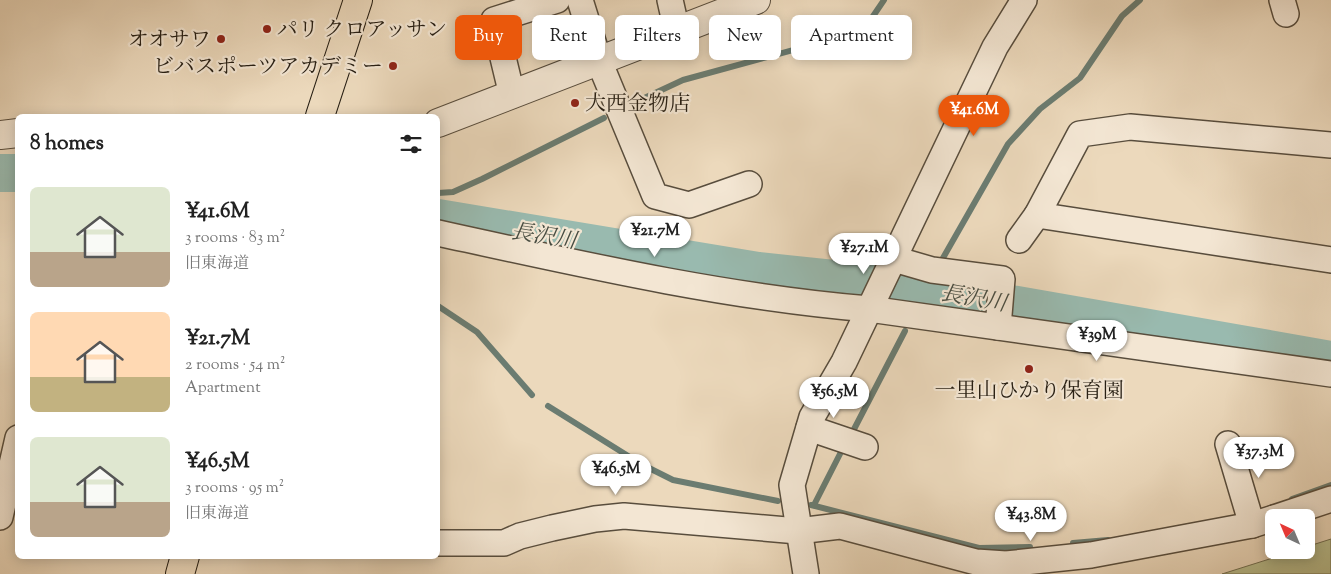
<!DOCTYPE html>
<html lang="en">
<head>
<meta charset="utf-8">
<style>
	body { margin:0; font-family:"Sorts Mill Goudy","Noto Serif JP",serif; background:#f2f2f2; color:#222; height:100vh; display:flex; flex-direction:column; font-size:19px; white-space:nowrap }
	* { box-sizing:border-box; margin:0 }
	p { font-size:16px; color:#767676 }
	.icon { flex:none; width:28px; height:28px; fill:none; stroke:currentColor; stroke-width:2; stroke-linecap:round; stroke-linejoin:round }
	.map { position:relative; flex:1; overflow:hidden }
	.sheet { position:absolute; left:15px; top:114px; width:425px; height:445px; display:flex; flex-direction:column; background:#fff; border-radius:8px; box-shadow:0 2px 12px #0003 }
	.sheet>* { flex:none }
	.banner { position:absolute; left:455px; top:15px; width:475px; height:45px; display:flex; gap:10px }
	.needle { width:32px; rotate:316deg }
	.buttons { position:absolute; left:1265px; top:509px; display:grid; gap:10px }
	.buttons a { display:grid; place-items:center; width:50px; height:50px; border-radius:8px; background:#fff; box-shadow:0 2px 12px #0003; font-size:25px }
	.price { position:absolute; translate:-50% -42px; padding:0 11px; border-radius:18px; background:#fff; color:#222; font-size:16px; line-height:32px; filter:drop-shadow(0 1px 2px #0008) }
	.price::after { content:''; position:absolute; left:50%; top:30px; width:15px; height:11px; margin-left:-8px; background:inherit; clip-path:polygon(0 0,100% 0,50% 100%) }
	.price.active { background:#ea580c; color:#fff }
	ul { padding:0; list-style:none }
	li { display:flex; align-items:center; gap:15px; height:125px; padding:0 15px }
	li span { display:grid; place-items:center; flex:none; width:140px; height:100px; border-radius:8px; color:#555 }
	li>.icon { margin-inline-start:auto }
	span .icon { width:60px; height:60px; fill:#fffc; stroke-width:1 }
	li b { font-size:21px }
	h2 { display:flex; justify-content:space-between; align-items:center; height:60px; padding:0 15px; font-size:21px }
	.tag { padding:0 18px; border-radius:8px; background:#fff; box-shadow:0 2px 12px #0003; font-size:18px; line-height:45px }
	.tag.active { background:#ea580c; color:#fff }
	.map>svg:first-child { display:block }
	.green { fill:#b9bf8f; stroke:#706e51 }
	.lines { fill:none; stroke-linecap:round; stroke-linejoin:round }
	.stream { stroke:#6b7c71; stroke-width:6 }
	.river { stroke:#99baaf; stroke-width:38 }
	.minor-casing { stroke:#584d3d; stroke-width:28 }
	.tertiary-casing { stroke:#584d3d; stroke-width:30 }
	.trunk-casing { stroke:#261e13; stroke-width:30 }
	.minor { stroke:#f3e6d3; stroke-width:25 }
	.tertiary { stroke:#f3e6d3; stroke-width:28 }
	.trunk { stroke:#ecd9bc; stroke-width:28 }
	.poi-dot { fill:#8f2418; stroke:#f3e6d3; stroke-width:2 }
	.labels { text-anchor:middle; stroke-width:4.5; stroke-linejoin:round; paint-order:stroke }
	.poi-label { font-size:21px; fill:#261e13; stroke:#f3e6d3; text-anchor:start }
	.water-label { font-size:22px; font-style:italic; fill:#484d42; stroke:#f3e6d3 }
</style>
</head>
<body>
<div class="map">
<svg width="1331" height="574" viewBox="0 0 1331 574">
	<rect width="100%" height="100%" fill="#ecd9bc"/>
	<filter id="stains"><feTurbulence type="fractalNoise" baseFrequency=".004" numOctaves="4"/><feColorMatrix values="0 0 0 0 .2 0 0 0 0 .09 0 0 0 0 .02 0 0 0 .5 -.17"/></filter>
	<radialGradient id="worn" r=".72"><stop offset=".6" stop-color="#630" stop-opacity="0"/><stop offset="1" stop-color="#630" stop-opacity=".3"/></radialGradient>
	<path class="green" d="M 1331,539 L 1331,574 L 1222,574 L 1298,550 L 1306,550 L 1306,547 Z"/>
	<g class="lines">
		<g class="stream">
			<path d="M 625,107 L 683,80 L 863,31 L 884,0"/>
			<path d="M 438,193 L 453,192 L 482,179 L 604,118"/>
			<path d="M 939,265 L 1008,144 L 1040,109 L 1080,78 L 1122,16 L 1140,0"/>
			<path d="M 921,299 L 934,276"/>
			<path d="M 438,306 L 477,332 L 532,395"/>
			<path d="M 548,406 L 641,464 L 673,480 L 778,501"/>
			<path d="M 851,435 L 905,331"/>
			<path d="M 1292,499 L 1331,485"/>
			<path d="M 811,505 L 979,548 L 1030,547"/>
			<path d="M 814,505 L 842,450"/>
			<path d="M 1073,543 L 1108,540"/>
		</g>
		<g class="river">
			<path d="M 0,173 L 18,173"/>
			<path d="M 438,218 L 758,271 L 920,288 L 1331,360"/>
		</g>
		<defs>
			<g id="minor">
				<path d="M 580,0 L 599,61 L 655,196 L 689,205 L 749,184"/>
				<path d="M 670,0 L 677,31"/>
				<path d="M 1282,0 L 1286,14"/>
				<path d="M 512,95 L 494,20 L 557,0"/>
				<path d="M 1037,215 L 1331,260"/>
				<path d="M 438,233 C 580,264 724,297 869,309 L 1331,374"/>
				<path d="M 1019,240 L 1037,215 L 1080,134 L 1130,127 L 1331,145"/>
				<path d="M 894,259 L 932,270 L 1002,279 L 998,327"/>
				<path d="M 809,428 L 865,447"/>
				<path d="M 1228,444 L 1252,525"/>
				<path d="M 0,517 L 18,438"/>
				<path d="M 1274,518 L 1331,499"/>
				<path d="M 438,543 L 504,543 L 520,536 L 552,528 L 595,519 L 624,516 L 798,531 L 840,526 L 976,562 L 1006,564 L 1091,555 L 1252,525 L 1274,518"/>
				<path d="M 806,574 L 792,485 L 812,417 L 844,362 L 995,47 L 1024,0"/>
			</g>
			<g id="tertiary">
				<path d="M 438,123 L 756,0"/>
				<path d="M 0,135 L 18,133"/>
			</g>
			<g id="trunk">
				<path d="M 320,116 L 358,0"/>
				<path d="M 180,574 L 185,556"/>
			</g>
		</defs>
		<use href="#minor" class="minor-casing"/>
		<use href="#tertiary" class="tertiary-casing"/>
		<use href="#trunk" class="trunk-casing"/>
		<use href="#minor" class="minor"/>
		<use href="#tertiary" class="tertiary"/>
		<use href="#trunk" class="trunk"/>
	</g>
	<g class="poi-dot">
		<circle cx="267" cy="29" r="5"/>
		<circle cx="221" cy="39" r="5"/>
		<circle cx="393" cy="66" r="5"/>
		<circle cx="575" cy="103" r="5"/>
		<circle cx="1029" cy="369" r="5"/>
	</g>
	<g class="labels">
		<g class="poi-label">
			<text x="277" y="36">パリ クロアッサン</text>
			<text x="211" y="46" text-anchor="end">オオサワ</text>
			<text x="383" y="73" text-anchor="end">ビバスポーツアカデミー</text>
			<text x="585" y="110">大西金物店</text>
			<text x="1029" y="397" text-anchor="middle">一里山ひかり保育園</text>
		</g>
		<g class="water-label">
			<text transform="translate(544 235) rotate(9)" y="8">長沢川</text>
			<text transform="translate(974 297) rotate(10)" y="8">長沢川</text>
		</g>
	</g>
	<rect width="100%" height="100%" filter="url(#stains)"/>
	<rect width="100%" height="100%" fill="url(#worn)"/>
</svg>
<div class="buttons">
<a><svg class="needle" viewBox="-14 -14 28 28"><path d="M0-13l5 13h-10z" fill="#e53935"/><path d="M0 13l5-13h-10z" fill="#767676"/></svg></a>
</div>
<b class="price active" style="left:974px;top:137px">¥41.6M</b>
<b class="price" style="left:655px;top:258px">¥21.7M</b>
<b class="price" style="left:864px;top:275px">¥27.1M</b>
<b class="price" style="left:1097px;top:362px">¥39M</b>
<b class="price" style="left:834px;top:419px">¥56.5M</b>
<b class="price" style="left:1259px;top:479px">¥37.3M</b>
<b class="price" style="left:616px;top:496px">¥46.5M</b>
<b class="price" style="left:1031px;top:542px">¥43.8M</b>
<div class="banner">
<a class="tag active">Buy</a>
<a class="tag">Rent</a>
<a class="tag">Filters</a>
<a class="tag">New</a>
<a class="tag">Apartment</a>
</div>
<section class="sheet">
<h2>8 homes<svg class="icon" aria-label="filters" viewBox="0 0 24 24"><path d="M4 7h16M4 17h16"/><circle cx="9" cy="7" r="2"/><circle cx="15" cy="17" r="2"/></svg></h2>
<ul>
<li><span style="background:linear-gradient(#dfe7d0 65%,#b9a48a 0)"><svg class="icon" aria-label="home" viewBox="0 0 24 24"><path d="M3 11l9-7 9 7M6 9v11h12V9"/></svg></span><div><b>¥41.6M</b><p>3 rooms · 83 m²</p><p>旧東海道</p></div></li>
<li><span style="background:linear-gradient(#ffd9b3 65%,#c2b280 0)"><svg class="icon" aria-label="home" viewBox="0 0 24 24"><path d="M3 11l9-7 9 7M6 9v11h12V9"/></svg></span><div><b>¥21.7M</b><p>2 rooms · 54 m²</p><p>Apartment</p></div></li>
<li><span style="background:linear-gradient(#dfe7d0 65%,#b9a48a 0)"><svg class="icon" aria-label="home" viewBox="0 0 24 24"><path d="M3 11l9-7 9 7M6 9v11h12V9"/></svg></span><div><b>¥46.5M</b><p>3 rooms · 95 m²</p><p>旧東海道</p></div></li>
</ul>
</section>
</div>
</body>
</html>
